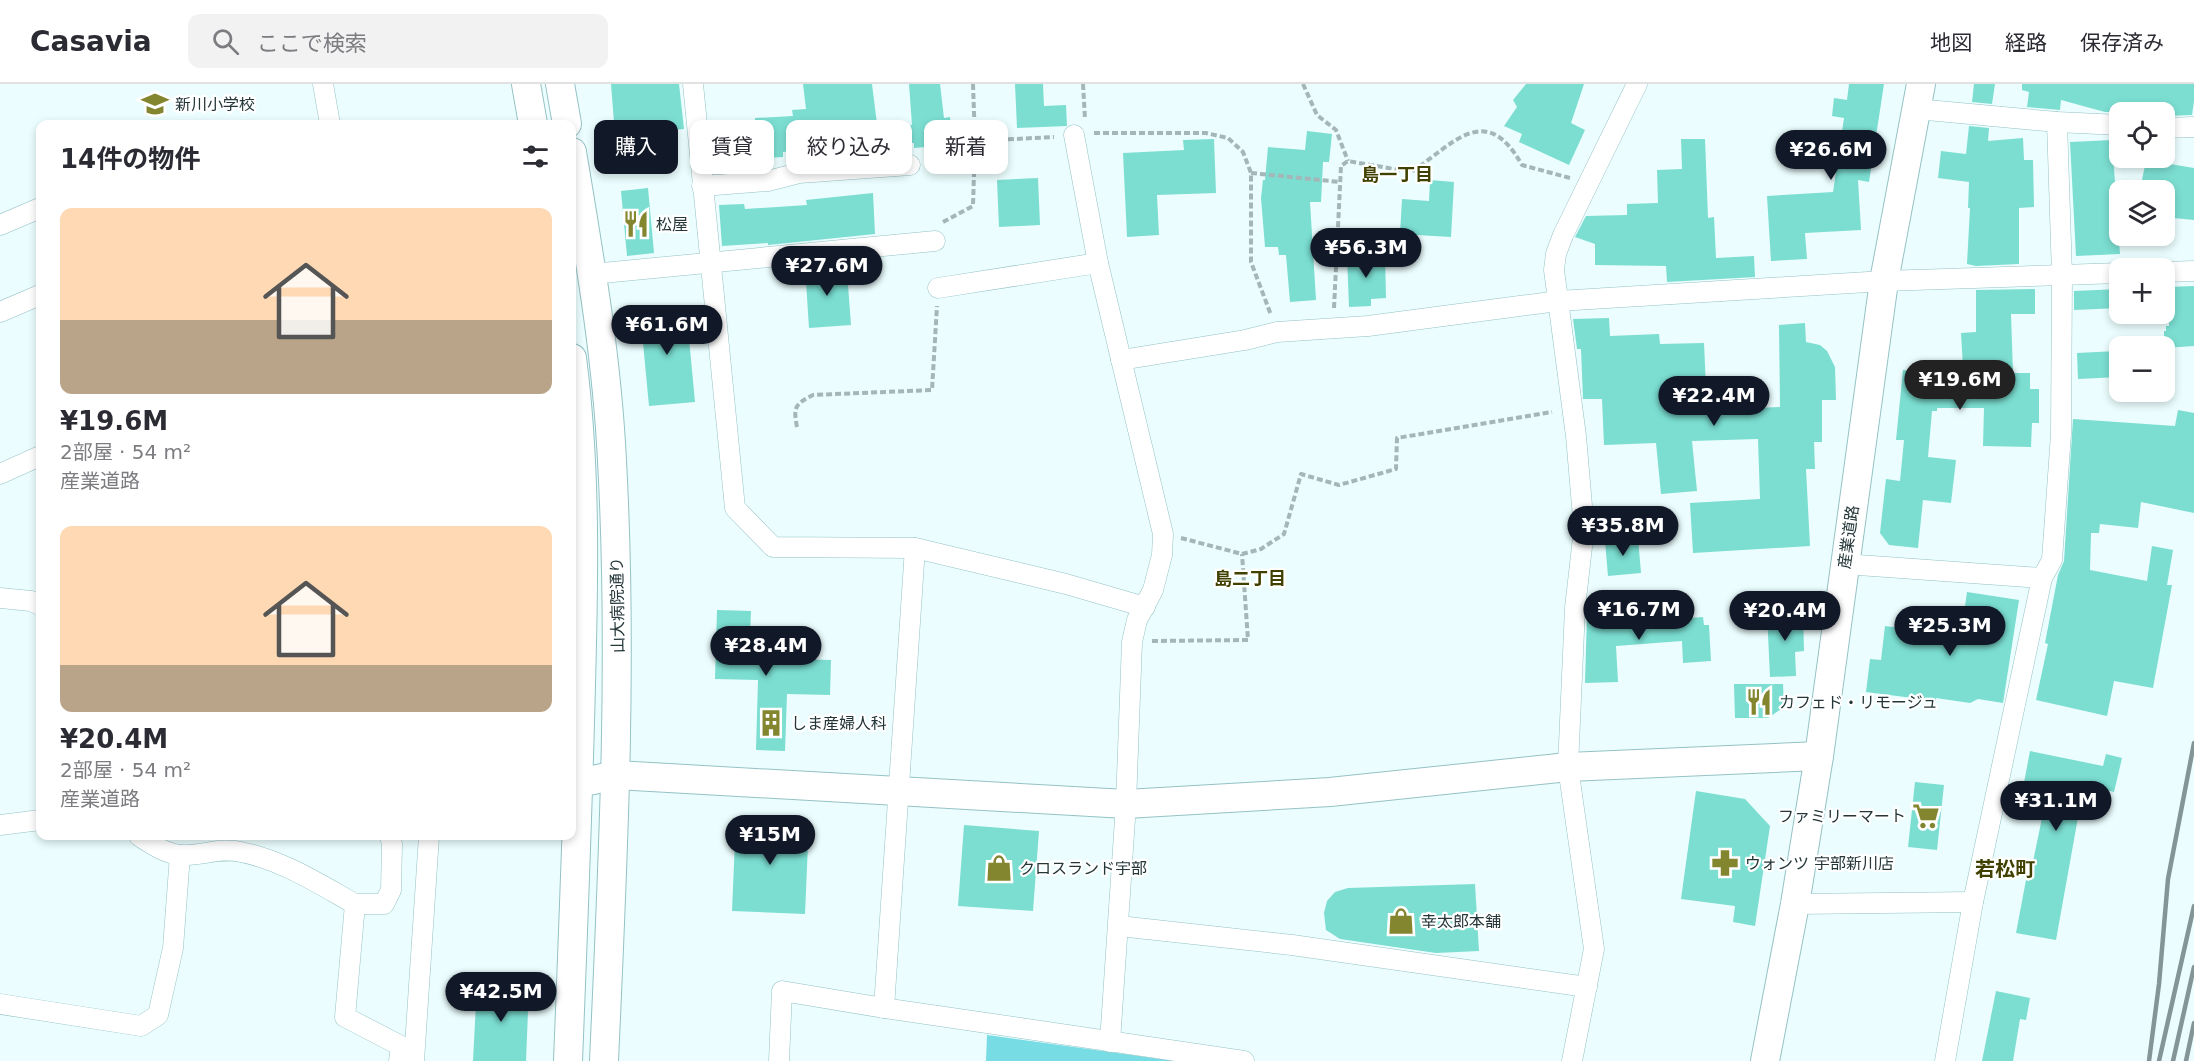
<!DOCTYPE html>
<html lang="ja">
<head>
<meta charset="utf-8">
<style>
	body { margin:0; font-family:"DejaVu Sans","Noto Sans JP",sans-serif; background:#f2f2f3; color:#2b2b33; height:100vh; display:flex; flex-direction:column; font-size:22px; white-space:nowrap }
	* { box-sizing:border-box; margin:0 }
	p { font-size:20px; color:#7c7c81 }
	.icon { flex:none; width:33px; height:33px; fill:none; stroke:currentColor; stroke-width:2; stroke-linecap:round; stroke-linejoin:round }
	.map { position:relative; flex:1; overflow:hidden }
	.details { position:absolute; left:36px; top:36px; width:540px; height:720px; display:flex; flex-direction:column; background:#fff; border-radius:12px; box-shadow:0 3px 9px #0003 }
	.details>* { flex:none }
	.banner { position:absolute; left:594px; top:36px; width:570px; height:54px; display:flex; gap:12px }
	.fabs { position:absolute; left:2109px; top:18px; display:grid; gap:12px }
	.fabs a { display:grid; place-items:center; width:66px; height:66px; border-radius:12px; background:#fff; box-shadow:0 3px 9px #0003; font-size:30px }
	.price { position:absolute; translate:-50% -51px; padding:0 14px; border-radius:21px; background:#111827; color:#fff; font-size:20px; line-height:39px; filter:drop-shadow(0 2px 3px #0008) }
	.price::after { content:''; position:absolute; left:50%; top:36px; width:18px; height:14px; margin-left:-9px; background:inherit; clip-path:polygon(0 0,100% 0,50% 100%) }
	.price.selected { background:#222; color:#fff }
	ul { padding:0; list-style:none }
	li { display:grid; align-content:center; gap:12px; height:318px; padding:0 24px }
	li span { display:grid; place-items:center; height:186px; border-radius:12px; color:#555 }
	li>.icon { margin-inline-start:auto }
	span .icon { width:108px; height:108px; fill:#fffc; stroke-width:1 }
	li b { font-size:26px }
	h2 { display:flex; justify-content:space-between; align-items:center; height:72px; padding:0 24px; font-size:26px }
	.tag { padding:0 21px; border-radius:12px; background:#fff; box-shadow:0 3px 9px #0003; font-size:21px; line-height:54px }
	.tag.selected { background:#111827; color:#fff }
	header { display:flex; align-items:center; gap:36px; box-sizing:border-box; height:84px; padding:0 30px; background:#fff; border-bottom:2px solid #e1e1e2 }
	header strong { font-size:28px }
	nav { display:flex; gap:33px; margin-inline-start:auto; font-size:21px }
	.search { width:420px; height:54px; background:#f2f2f3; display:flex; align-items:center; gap:15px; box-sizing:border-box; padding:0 21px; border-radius:12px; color:#7c7c81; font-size:22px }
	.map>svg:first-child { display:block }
	.green { fill:#77dce4 }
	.building { fill:#7bded1 }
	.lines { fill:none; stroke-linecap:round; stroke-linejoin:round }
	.street-casing { stroke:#95c2c5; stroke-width:21 }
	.secondary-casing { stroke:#95c2c5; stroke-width:30 }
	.path { stroke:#a4b6b7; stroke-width:4; stroke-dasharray:6 3; stroke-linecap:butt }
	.street { stroke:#fff; stroke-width:20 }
	.secondary { stroke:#fff; stroke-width:28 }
	.rail { stroke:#839596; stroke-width:4.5 }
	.labels { text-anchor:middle; stroke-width:4.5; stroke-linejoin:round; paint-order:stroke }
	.poi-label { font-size:16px; fill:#243638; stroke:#fff; text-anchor:start }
	.street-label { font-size:16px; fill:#243638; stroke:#fff }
	.neighbourhood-label { font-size:18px; font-weight:bold; fill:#404000; stroke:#fff }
	.quarter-label { font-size:20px; font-weight:bold; fill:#404000; stroke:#fff }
</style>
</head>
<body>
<header>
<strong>Casavia</strong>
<div class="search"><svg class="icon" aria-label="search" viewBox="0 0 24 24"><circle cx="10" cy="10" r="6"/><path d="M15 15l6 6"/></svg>ここで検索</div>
<nav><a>地図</a><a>経路</a><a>保存済み</a></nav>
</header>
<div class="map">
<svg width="2194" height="977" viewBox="0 0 2194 977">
	<rect width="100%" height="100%" fill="#ebfdfe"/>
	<path class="green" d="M 987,951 L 1175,977 L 986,977 Z"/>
	<g class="building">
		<path d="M 611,0 L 679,0 L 684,45 L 615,51 Z"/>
		<path d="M 803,0 L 872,0 L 879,56 L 845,61 L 845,72 L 828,74 L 827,64 L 783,68 L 783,73 L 737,76 L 738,84 L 714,85 L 710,45 L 755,42 L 755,34 L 793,32 L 792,26 L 806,25 Z"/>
		<path d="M 909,0 L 940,0 L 944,34 L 950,33 L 953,72 L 927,73 L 926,63 L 914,64 L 914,59 L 895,60 L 894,42 L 912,41 Z"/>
		<path d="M 1015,0 L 1043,0 L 1044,22 L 1066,21 L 1067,42 L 1017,44 Z"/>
		<path d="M 1526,0 L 1584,0 L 1571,39 L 1585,46 L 1569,81 L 1519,58 L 1522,50 L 1504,42 L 1517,23 L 1513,16 Z"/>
		<path d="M 1849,0 L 1884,0 L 1869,98 L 1858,96 L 1861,146 L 1805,149 L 1807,175 L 1771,177 L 1767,112 L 1833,108 L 1844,34 L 1832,32 L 1834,14 L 1847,16 Z"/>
		<path d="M 1974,0 L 1995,0 L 1992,20 L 1972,18 Z"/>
		<path d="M 2022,0 L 2194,0 L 2194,17 L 2192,31 L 2166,32 L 2164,28 L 2149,28 L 2129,24 L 2129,28 L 2105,28 L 2061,16 L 2060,26 L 2027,23 L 2029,8 L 2022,6 Z"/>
		<path d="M 1969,42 L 1989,44 L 1988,57 L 2023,54 L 2024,76 L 2033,76 L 2034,123 L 2019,124 L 2019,180 L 1976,182 L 1967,180 L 1970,124 L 1968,124 L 1969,98 L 1938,94 L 1941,67 L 1966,70 Z"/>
		<path d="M 1307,47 L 1332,50 L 1329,78 L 1323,78 L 1321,118 L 1310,118 L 1316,216 L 1290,218 L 1286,171 L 1279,171 L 1278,163 L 1265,163 L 1261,114 L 1263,96 L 1265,96 L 1268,63 L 1305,66 Z"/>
		<path d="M 1214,55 L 1216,109 L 1157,111 L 1159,151 L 1127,153 L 1123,69 L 1184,66 L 1183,56 Z"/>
		<path d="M 1681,55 L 1705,55 L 1708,134 L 1714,133 L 1716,174 L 1754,172 L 1755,193 L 1667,198 L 1666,182 L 1595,181 L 1595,160 L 1575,153 L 1586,132 L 1627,131 L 1627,120 L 1658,119 L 1657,86 L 1682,85 Z"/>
		<path d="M 2112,56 L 2120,170 L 2076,172 L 2070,58 Z"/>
		<path d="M 2146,76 L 2194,84 L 2194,136 L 2164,133 L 2164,106 L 2140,106 Z"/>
		<path d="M 1038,94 L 1040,141 L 999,143 L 997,96 Z"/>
		<path d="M 1430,96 L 1454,98 L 1451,153 L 1400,150 L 1402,115 L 1429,117 Z"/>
		<path d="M 648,104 L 654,169 L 627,172 L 621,107 Z"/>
		<path d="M 873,109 L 875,150 L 768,161 L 768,159 L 722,162 L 719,121 L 744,120 L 745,125 L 807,121 L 806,116 Z"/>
		<path d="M 1385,171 L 1386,214 L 1371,215 L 1371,222 L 1349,223 L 1347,172 Z"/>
		<path d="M 836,179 L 837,187 L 842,186 L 842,201 L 848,201 L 851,241 L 809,244 L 805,182 Z"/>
		<path d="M 2194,202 L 2194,262 L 2164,264 L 2164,247 L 2166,247 L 2166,242 L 2169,242 L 2168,203 Z"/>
		<path d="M 2035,205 L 2035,230 L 2011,230 L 2013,289 L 2030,289 L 2030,305 L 2039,305 L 2039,339 L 2032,339 L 2031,363 L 1983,362 L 1984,324 L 1937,324 L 1937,327 L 1932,327 L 1928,373 L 1956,376 L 1951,419 L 1923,416 L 1918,464 L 1889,461 L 1880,449 L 1886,395 L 1900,397 L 1904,356 L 1896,356 L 1903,286 L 1947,290 L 1946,285 L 1963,284 L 1961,249 L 1976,248 L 1976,206 Z"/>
		<path d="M 2120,205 L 2120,224 L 2074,226 L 2074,207 Z"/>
		<path d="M 686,223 L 695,318 L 649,322 L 640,227 Z"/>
		<path d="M 1609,234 L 1610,252 L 1659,250 L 1660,260 L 1704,259 L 1707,326 L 1780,323 L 1779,241 L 1805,239 L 1806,258 L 1820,261 L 1827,267 L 1835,283 L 1836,316 L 1822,316 L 1822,358 L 1814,358 L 1815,385 L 1806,385 L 1810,462 L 1693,469 L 1690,419 L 1760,415 L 1758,355 L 1692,357 L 1697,407 L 1661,410 L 1656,359 L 1604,361 L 1602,315 L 1583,315 L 1581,265 L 1577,265 L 1573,235 Z"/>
		<path d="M 2117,267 L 2119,293 L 2078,295 L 2077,269 Z"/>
		<path d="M 2178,326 L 2194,329 L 2194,429 L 2141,418 L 2138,444 L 2100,440 L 2099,449 L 2091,449 L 2090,486 L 2147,497 L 2152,462 L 2173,466 L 2167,501 L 2172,501 L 2153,604 L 2114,597 L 2107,632 L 2036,616 L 2048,560 L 2045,559 L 2058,491 L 2064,477 L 2073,335 L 2175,342 Z"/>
		<path d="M 1638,454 L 1641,489 L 1608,492 L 1605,457 Z"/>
		<path d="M 1967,508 L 2019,516 L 2003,619 L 1978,615 L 1970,619 L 1936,614 L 1936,617 L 1866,608 L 1870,575 L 1881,576 L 1885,542 L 1961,551 Z"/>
		<path d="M 717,526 L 751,527 L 749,574 L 831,576 L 830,611 L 787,610 L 785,667 L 756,666 L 758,596 L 715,595 Z"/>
		<path d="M 1803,527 L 1804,567 L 1795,568 L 1796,592 L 1770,593 L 1767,529 Z"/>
		<path d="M 1639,529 L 1640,538 L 1703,533 L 1704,541 L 1709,541 L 1711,577 L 1683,579 L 1682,557 L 1616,562 L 1618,598 L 1585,599 L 1587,531 Z"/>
		<path d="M 1734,600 L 1783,600 L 1784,623 L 1768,634 L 1735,634 Z"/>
		<path d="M 2030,667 L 2103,682 L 2106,670 L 2122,674 L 2114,708 L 2084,700 L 2056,856 L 2016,849 L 2026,796 L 2029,797 L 2043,729 L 2019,725 Z"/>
		<path d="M 1915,698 L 1944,701 L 1937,766 L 1908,763 Z"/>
		<path d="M 1696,707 L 1745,715 L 1770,742 L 1755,842 L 1733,838 L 1735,822 L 1681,815 Z"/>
		<path d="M 736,733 L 809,737 L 805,830 L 732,827 Z"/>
		<path d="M 964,741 L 1039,747 L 1033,827 L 958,822 Z"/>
		<path d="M 1475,800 L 1479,867 L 1436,869 L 1340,855 L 1326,846 L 1324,829 L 1327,817 L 1335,808 L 1348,804 Z"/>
		<path d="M 477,900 L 529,903 L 526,977 L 473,977 Z"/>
		<path d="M 1996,907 L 2030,914 L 2026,936 L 2020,935 L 2013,977 L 1982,977 Z"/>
	</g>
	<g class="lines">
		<defs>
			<g id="street">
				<path d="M 323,0 L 330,40"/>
				<path d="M 693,0 L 735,424 L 773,463 L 915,464 L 1066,500 L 1145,523"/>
				<path d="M 1916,25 L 2057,38 L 2120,41"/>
				<path d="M 2164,44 L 2194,43"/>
				<path d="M 1074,51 L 1098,179 L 1163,450 L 1162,471 L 1153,506 L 1137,536 L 1132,558 L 1126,720 L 1110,958"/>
				<path d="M 702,102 L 768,97 L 799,89 L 910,81"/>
				<path d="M 0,141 L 40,124"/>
				<path d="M 2164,188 L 2194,187"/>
				<path d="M 592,190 L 935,157"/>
				<path d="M 938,204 L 1098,179"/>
				<path d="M 0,228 L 40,211"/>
				<path d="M 1121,276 L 1245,256 L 1277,248 L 1368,242 L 1558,217 L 1884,197 L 2120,189"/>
				<path d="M 0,390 L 40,372"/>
				<path d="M 1844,480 L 2042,494"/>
				<path d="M 0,514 L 31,517 L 40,521"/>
				<path d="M 0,741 L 40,736"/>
				<path d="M 139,752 C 151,760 166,770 181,771 C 201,772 221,763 241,768 C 282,776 319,800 355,820 L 384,820 L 391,806 L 392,760 L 390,752"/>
				<path d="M 355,820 L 345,933 L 401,962 L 399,977"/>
				<path d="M 1795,820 L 1973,818"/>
				<path d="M 1119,842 L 1292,861 L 1587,903"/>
				<path d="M 0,920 L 141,942 L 158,931 L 173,864 L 180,771"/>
				<path d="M 884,924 L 915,464"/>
				<path d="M 414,977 L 429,752"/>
				<path d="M 779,977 L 782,907 L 884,924 L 1244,977"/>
				<path d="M 1572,977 L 1594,865 L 1568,683 L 1575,524 L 1584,445 L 1576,352 L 1554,186 L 1556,170 L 1563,151 L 1637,0"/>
				<path d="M 1945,977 L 1973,818 L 2042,494 L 2052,476 L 2061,350 L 2062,191 L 2057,38"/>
			</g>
			<g id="secondary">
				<path d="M 526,0 L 533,40"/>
				<path d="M 560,0 L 567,40"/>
				<path d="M 572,68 C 589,170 607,273 612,377 C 623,577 613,777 604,977"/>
				<path d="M 579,699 L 616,691 L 1126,720 L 1330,708 L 1568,683 L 1819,672"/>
				<path d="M 568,977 C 573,851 578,726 581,600 C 584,492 586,381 572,274"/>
				<path d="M 1765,977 L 1795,820 L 1819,672 L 1884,197 L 1921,0"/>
			</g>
		</defs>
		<use href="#street" class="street-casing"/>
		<use href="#secondary" class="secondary-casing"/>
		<g class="path">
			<path d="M 973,0 L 975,57 L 1054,53"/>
			<path d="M 1083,0 L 1085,35"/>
			<path d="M 1303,0 L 1317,31 L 1336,46 L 1348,77"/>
			<path d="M 1094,49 L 1206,49 L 1228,54 L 1243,68 L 1251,89 L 1251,178 L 1271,231"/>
			<path d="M 1251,89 L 1340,98"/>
			<path d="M 943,138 L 973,122 L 975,57"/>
			<path d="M 1334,224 L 1341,82 L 1348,77 L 1411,88 C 1452,62 1485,15 1522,81 L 1570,94"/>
			<path d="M 797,343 C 793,323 795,320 813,311 L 932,306 L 937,222"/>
			<path d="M 1181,454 L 1242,470 L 1261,465 L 1284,450 L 1301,390 L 1339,401 L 1396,385 L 1397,354 L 1552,328"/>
			<path d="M 1152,557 L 1248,556 L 1242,470"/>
		</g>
		<use href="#street" class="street"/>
		<use href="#secondary" class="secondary"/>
		<g class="rail">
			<path d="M 2149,977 L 2159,900 L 2168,795 L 2194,659"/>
			<path d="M 2159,977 L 2194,822"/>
			<path d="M 2173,977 L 2194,883"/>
			<path d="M 2186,977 L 2194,939"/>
		</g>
	</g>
	<defs>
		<symbol id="school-bare" viewBox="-9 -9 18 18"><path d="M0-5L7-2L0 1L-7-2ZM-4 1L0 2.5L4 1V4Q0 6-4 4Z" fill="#84852f" stroke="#fff" stroke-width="2.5" paint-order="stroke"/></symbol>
		<symbol id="restaurant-bare" viewBox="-9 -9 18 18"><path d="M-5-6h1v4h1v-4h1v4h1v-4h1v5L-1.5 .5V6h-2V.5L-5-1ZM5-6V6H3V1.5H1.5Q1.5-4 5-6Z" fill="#84852f" stroke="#fff" stroke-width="2.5" paint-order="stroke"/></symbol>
		<symbol id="building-bare" viewBox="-9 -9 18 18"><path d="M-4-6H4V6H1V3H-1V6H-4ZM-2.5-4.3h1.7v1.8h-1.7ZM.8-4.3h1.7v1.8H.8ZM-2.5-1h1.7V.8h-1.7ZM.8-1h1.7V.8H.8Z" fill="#84852f" stroke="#fff" stroke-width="2.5" paint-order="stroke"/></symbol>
		<symbol id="supermarket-bare" viewBox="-9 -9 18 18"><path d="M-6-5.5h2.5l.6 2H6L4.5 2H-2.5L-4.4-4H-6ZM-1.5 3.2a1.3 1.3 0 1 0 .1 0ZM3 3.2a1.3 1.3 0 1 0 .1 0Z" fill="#84852f" stroke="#fff" stroke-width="2.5" paint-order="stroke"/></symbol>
		<symbol id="pharmacy-bare" viewBox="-9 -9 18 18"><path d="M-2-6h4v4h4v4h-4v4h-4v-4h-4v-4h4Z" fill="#84852f" stroke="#fff" stroke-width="2.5" paint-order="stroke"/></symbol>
		<symbol id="shop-bare" viewBox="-9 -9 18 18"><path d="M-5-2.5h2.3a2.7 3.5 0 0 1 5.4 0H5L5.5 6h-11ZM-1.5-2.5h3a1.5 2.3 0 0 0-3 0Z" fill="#84852f" stroke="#fff" stroke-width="2.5" paint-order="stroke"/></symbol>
	</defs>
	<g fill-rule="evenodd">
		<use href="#school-bare" x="136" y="1" width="38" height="38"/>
		<use href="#restaurant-bare" x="617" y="121" width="38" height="38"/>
		<use href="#restaurant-bare" x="1740" y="599" width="38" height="38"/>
		<use href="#building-bare" x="752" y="620" width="38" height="38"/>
		<use href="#supermarket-bare" x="1907" y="713" width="38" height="38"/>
		<use href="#pharmacy-bare" x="1706" y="760" width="38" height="38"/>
		<use href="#shop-bare" x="980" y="765" width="38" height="38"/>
		<use href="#shop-bare" x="1382" y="818" width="38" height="38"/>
	</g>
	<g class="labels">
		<g class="poi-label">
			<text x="175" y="26">新川小学校</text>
			<text x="656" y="146">松屋</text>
			<text x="1779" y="624">カフェド・リモージュ</text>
			<text x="791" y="645">しま産婦人科</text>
			<text x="1906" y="738" text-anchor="end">ファミリーマート</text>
			<text x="1745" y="785">ウォンツ 宇部新川店</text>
			<text x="1019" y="790">クロスランド宇部</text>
			<text x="1421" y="843">幸太郎本舗</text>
		</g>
		<g class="street-label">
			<text transform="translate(1848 453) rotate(-82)" y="6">産業道路</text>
			<text transform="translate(617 521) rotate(-91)" y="6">山大病院通り</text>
		</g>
		<g class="neighbourhood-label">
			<text x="1397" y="97">島一丁目</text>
			<text x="1250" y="501">島二丁目</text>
		</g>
		<g class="quarter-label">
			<text x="2005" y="792">若松町</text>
		</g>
	</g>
</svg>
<div class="fabs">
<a><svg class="icon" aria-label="locate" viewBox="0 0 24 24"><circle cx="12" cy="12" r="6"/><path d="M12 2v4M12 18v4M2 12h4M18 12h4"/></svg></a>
<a><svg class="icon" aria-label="layers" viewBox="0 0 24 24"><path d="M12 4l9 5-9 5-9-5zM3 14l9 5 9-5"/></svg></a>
<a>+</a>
<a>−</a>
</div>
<b class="price" style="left:1831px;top:97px">¥26.6M</b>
<b class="price" style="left:1366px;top:195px">¥56.3M</b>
<b class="price" style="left:827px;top:213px">¥27.6M</b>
<b class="price" style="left:667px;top:272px">¥61.6M</b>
<b class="price selected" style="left:1960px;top:327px">¥19.6M</b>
<b class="price" style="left:1714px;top:343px">¥22.4M</b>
<b class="price" style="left:1623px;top:473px">¥35.8M</b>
<b class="price" style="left:1639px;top:557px">¥16.7M</b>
<b class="price" style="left:1785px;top:558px">¥20.4M</b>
<b class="price" style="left:1950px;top:573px">¥25.3M</b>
<b class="price" style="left:766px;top:593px">¥28.4M</b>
<b class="price" style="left:2056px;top:748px">¥31.1M</b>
<b class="price" style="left:770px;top:782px">¥15M</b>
<b class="price" style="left:501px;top:939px">¥42.5M</b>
<div class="banner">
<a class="tag selected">購入</a>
<a class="tag">賃貸</a>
<a class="tag">絞り込み</a>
<a class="tag">新着</a>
</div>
<section class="details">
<h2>14件の物件<svg class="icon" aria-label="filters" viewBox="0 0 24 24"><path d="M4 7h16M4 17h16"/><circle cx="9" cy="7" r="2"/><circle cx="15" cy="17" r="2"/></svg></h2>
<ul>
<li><span style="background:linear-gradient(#ffd9b3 60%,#b9a48a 0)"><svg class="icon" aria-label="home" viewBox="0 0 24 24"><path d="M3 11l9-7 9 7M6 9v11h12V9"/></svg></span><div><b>¥19.6M</b><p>2部屋 · 54 m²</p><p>産業道路</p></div></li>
<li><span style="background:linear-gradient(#ffd9b3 75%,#b9a48a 0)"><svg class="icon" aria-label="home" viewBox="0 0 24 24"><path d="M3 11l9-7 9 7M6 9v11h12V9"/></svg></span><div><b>¥20.4M</b><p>2部屋 · 54 m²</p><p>産業道路</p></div></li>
</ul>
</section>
</div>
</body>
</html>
